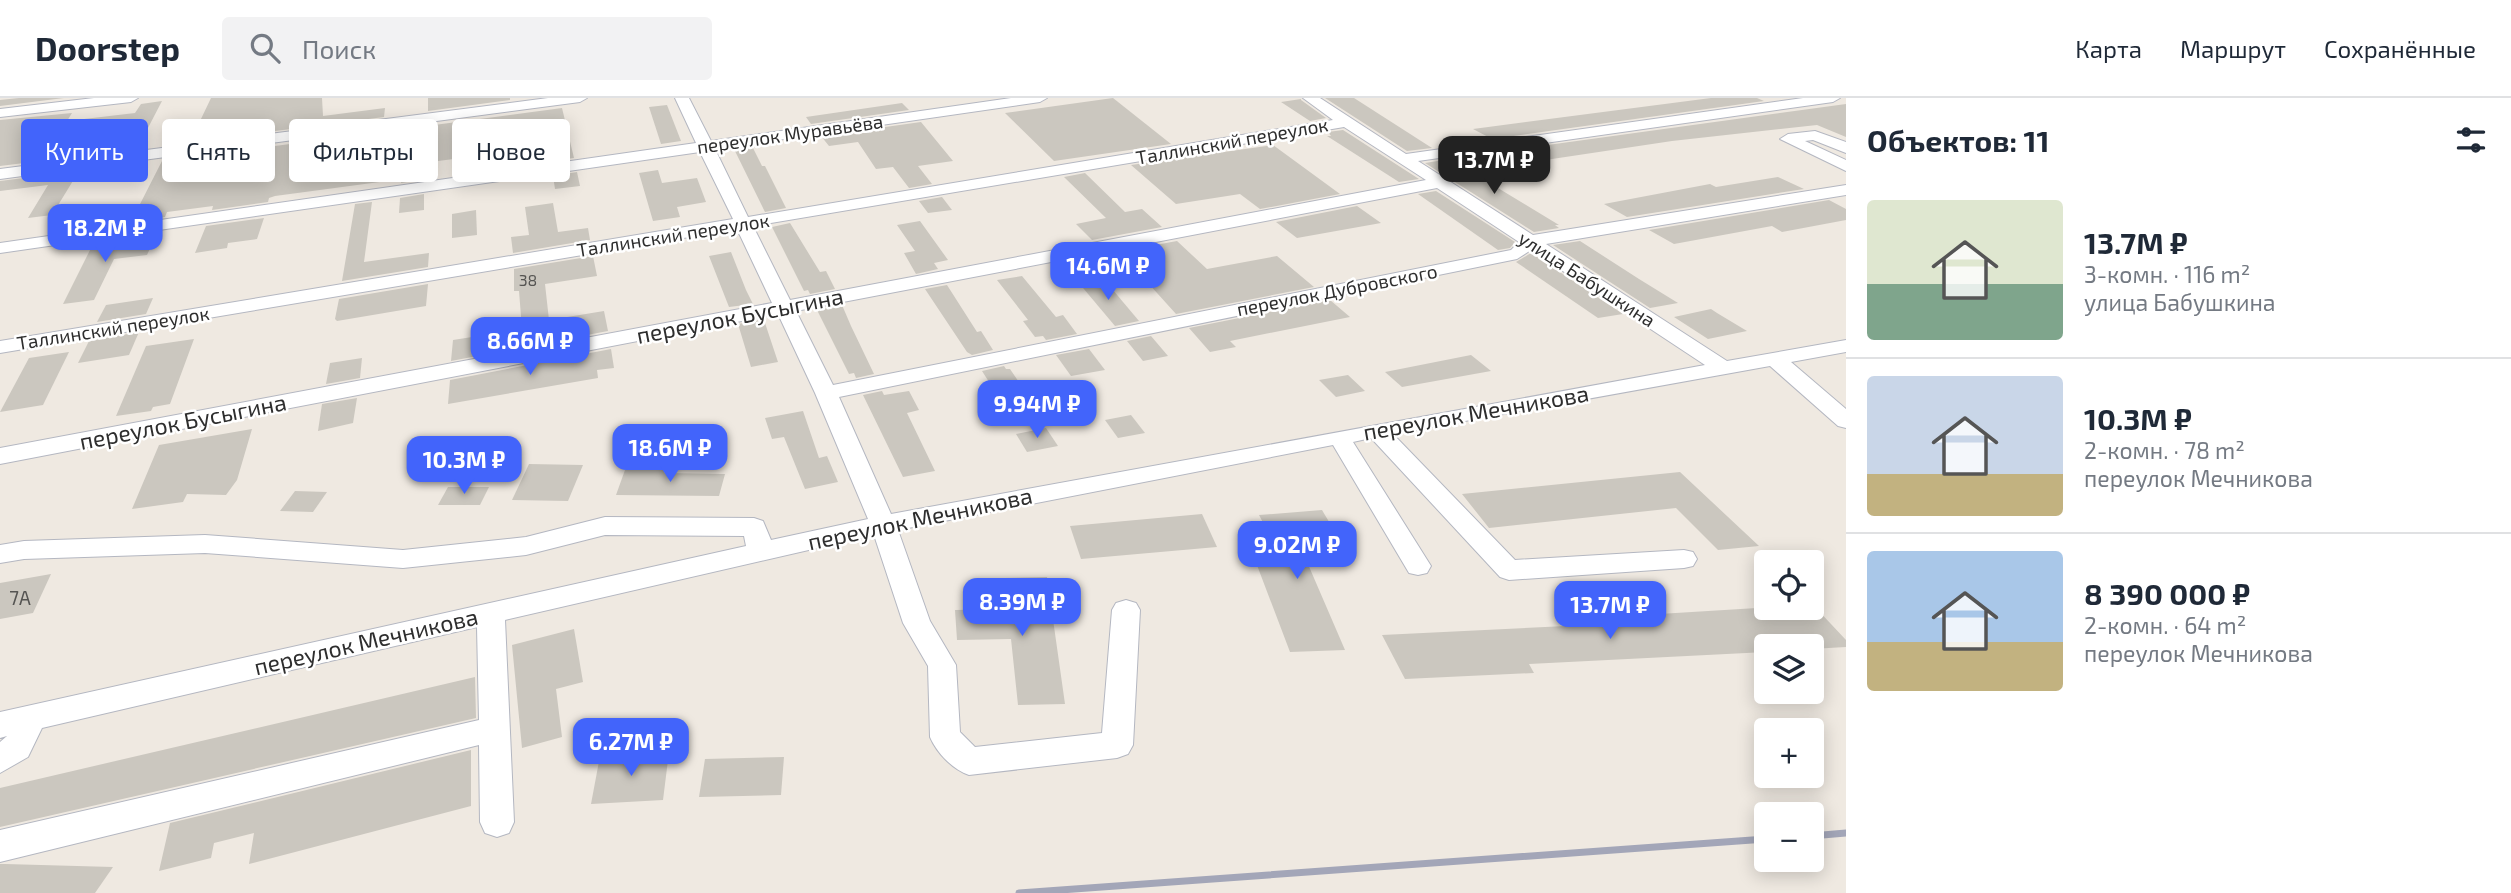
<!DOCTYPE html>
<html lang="ru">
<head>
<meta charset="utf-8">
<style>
	body { margin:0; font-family:"Exo 2",sans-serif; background:#f2f2f3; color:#1f2937; height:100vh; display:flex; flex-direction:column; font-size:26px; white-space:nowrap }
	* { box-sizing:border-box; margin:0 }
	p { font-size:23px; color:#747a83 }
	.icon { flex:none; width:38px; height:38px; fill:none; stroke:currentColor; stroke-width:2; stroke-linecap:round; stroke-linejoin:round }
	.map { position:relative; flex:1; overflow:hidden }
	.side { display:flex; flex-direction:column; background:#fff; width:665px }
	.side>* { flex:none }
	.hud { position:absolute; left:21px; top:21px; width:665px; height:63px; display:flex; gap:14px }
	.fabs { position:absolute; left:1754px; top:452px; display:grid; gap:14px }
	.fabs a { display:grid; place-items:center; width:70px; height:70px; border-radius:7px; background:#fff; box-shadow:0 4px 18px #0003; font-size:35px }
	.price { position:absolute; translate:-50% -60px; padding:0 16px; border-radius:14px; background:#4264fb; color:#fff; font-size:23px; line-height:46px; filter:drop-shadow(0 2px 4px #0008) }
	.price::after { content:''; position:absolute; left:50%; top:42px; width:21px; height:16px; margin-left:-10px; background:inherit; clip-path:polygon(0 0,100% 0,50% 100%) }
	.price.current { background:#222; color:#fff }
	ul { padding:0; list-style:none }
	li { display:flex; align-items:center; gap:21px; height:175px; padding:0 21px }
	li+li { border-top:2px solid #e0e1e3 }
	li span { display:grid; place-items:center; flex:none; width:196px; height:140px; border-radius:7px; color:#555 }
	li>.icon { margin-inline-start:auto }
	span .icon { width:84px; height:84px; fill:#fffc; stroke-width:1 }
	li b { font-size:30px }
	h2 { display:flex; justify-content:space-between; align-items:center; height:84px; padding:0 21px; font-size:30px }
	.chip { padding:0 24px; border-radius:7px; background:#fff; box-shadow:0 4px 18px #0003; font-size:24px; line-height:63px }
	.chip.current { background:#4264fb; color:#fff }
	header { display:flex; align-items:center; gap:42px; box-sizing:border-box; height:98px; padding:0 35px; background:#fff; border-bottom:2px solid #e0e1e3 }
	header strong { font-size:33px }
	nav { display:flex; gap:38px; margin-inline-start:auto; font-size:24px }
	.search { width:490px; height:63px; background:#f2f2f3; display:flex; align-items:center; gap:18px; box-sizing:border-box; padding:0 24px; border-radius:7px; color:#747a83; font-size:26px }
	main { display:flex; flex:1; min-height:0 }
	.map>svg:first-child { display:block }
	.building { fill:#cbc7bf }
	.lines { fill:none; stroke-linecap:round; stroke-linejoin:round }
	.minor-casing { stroke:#b4b7c1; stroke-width:2 }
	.minor { fill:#fff; fill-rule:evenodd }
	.rail { stroke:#a3a6b8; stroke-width:7 }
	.labels { text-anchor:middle; stroke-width:5; stroke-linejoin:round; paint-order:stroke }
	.far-number-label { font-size:16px; fill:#555452 }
	.far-street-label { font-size:19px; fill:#2e2e2e; stroke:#fff }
	.number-label { font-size:19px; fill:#555452 }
	.street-label { font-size:23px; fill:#2e2e2e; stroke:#fff }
</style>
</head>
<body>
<header>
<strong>Doorstep</strong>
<div class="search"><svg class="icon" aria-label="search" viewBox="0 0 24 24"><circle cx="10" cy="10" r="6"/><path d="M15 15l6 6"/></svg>Поиск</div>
<nav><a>Карта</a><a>Маршрут</a><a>Сохранённые</a></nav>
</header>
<main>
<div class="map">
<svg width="1846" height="795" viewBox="0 0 1846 795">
	<rect width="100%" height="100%" fill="#efe9e1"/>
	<g class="building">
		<path d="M 19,0 L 64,0 L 0,8 L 0,2 Z"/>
		<path d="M 211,0 L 322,0 L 323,18 L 385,10 L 384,19 L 190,44 Z"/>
		<path d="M 428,0 L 510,0 L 510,2 L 428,13 Z"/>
		<path d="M 1113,0 L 1171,46 L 1054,63 L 1005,15 Z"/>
		<path d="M 1325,0 L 1354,0 L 1432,50 L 1407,53 Z"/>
		<path d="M 1711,0 L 1757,0 L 1764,3 L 1492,41 L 1473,31 Z"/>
		<path d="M 1301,1 L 1301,2 L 1326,20 L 1310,23 L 1281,4 Z"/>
		<path d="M 162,3 L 137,51 L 0,68 L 0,22 L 72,15 L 67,23 L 135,15 L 141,6 Z"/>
		<path d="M 902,5 L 909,12 L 811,26 L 806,19 Z"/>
		<path d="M 1846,6 L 1846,39 L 1817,27 L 1672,43 L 1532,64 L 1511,52 Z"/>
		<path d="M 667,7 L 681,43 L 661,46 L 649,9 Z"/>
		<path d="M 562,10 L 574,60 L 502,69 L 501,55 L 438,63 L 437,76 L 425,78 L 425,81 L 401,85 L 402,81 L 275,98 L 269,100 L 268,104 L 212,112 L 213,108 L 167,114 L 165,119 L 103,128 L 110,114 L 138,110 L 162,63 Z"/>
		<path d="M 921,24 L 953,63 L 918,68 L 932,86 L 909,90 L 893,69 L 876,71 L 858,44 L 829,48 L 821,38 Z"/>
		<path d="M 1343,32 L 1419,81 L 1399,84 L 1327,38 L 1331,38 L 1328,34 Z"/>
		<path d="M 1273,47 L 1340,96 L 1260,111 L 1240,96 L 1176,106 L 1131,67 Z"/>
		<path d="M 752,48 L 762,68 L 765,68 L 786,110 L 765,114 L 734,51 Z"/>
		<path d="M 1450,61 L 1559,127 L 1555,127 L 1559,130 L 1534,134 L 1425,65 Z"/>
		<path d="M 658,72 L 662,85 L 697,80 L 706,104 L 677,109 L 680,119 L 653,123 L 639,75 Z"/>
		<path d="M 79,73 L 52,117 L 28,120 L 48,87 L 0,93 L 0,83 Z"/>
		<path d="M 577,74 L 580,88 L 555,91 L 553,78 Z"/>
		<path d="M 1085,75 L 1125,114 L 1142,111 L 1162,129 L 1092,142 L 1076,126 L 1106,120 L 1064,79 Z"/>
		<path d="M 1778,79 L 1804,91 L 1627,119 L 1604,106 L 1710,86 L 1716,89 Z"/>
		<path d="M 1436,93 L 1515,144 L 1510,150 L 1498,152 L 1418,96 Z"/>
		<path d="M 424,96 L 424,112 L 399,115 L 400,100 Z"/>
		<path d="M 942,99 L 952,112 L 928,115 L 919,103 Z"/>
		<path d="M 1829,102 L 1846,111 L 1846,122 L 1782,134 L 1772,128 L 1674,146 L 1649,132 Z"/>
		<path d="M 372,104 L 364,164 L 429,155 L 428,169 L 342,183 L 355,106 Z"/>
		<path d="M 553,105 L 558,134 L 588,130 L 590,142 L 513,155 L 511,139 L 529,137 L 525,109 Z"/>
		<path d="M 1357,108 L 1381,125 L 1297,140 L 1276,124 Z"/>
		<path d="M 476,112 L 477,137 L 452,140 L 452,116 Z"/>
		<path d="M 264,120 L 257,141 L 228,145 L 227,150 L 195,155 L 206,128 Z"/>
		<path d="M 920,123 L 948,162 L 934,165 L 938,171 L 916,176 L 904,155 L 915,153 L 897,127 Z"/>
		<path d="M 790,125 L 820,174 L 826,173 L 835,191 L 810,196 L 808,192 L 804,193 L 772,129 Z"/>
		<path d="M 157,135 L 147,157 L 114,161 L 94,202 L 63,206 L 94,144 Z"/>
		<path d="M 1177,143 L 1207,171 L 1277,158 L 1314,189 L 1176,216 L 1129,164 L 1121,172 L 1106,156 Z"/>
		<path d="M 1580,143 L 1639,181 L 1678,205 L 1650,210 L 1553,147 Z"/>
		<path d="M 731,154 L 746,192 L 753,206 L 729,209 L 709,158 Z"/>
		<path d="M 1531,155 L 1623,216 L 1598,220 L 1516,164 Z"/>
		<path d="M 593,158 L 597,178 L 545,186 L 549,222 L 604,213 L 608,233 L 451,263 L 453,242 L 522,231 L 519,193 L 514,193 L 514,171 Z"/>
		<path d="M 1022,178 L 1056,219 L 1063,217 L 1077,236 L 1046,242 L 1043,238 L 1035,239 L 1023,223 L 1028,222 L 997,182 Z"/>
		<path d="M 1102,179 L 1139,223 L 1115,228 L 1078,184 Z"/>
		<path d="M 428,186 L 426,208 L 337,223 L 335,221 L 339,201 Z"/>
		<path d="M 947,187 L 977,234 L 981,233 L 993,252 L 972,257 L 967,254 L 925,191 Z"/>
		<path d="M 153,200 L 146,216 L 97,224 L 106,207 Z"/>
		<path d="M 1330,202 L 1350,219 L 1230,243 L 1236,249 L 1210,254 L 1189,230 Z"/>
		<path d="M 842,207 L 851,228 L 874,276 L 856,280 L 854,275 L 849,276 L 817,212 Z"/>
		<path d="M 1711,211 L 1717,215 L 1747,233 L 1708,241 L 1674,219 Z"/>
		<path d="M 760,222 L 761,226 L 765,225 L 778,264 L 751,269 L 738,226 Z"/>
		<path d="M 139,234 L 129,257 L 78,265 L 89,243 Z"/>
		<path d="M 1151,238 L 1168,258 L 1143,263 L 1127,243 Z"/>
		<path d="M 194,241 L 170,306 L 153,309 L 151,313 L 116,318 L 146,248 Z"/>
		<path d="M 611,251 L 614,270 L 597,272 L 598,280 L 448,306 L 450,282 Z"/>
		<path d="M 1089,251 L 1105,272 L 1071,278 L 1056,257 Z"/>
		<path d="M 69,254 L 43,307 L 0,314 L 29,260 Z"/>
		<path d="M 1471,257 L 1491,273 L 1402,289 L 1385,274 Z"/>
		<path d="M 362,260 L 360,280 L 326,286 L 330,265 Z"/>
		<path d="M 1004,268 L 1006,271 L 1010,271 L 1023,290 L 996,295 L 982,273 Z"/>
		<path d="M 1348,277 L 1365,293 L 1336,299 L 1319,282 Z"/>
		<path d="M 882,293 L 884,297 L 909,293 L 919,312 L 907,315 L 935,373 L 903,379 L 863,297 Z"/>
		<path d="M 357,300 L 353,325 L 318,333 L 322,306 Z"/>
		<path d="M 803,313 L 819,360 L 827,358 L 838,384 L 805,391 L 784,339 L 772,341 L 765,320 Z"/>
		<path d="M 1131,317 L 1145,335 L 1118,340 L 1105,322 Z"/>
		<path d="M 1046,330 L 1058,348 L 1027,354 L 1016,336 Z"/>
		<path d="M 252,331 L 237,382 L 226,397 L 187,396 L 183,404 L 132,411 L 159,347 Z"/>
		<path d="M 529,366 L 583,367 L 568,403 L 512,402 Z"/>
		<path d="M 625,372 L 665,372 L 664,375 L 725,376 L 719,398 L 616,397 Z"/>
		<path d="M 1680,374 L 1759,448 L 1718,452 L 1676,410 L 1489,430 L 1462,396 Z"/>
		<path d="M 448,389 L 489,389 L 480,407 L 438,407 Z"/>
		<path d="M 295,393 L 327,394 L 313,414 L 280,413 Z"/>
		<path d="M 1322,412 L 1338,439 L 1298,443 L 1345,552 L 1290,554 L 1252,454 L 1278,453 L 1259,417 Z"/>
		<path d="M 1202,416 L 1217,449 L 1081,461 L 1070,428 Z"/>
		<path d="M 51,476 L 33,515 L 0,521 L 0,485 Z"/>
		<path d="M 1047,479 L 1065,606 L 1018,607 L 1011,541 L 957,542 L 955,512 L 1007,511 L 1004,480 Z"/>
		<path d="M 1773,509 L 1815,509 L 1846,542 L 1846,549 L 1811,551 L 1811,548 L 1766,548 L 1766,554 L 1529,566 L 1534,575 L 1405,581 L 1382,537 L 1566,528 L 1562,522 Z"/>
		<path d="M 574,531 L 583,584 L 556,591 L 562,639 L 522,650 L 512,547 Z"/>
		<path d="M 475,579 L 476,620 L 0,729 L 0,690 Z"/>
		<path d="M 471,652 L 471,708 L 249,766 L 254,735 L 214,745 L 211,760 L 159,773 L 170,725 Z"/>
		<path d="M 669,654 L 663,702 L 591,706 L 600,658 Z"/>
		<path d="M 784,659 L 781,697 L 699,699 L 705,661 Z"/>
		<path d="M 0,766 L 5,766 L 113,769 L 95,795 L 0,795 Z"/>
	</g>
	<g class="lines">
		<defs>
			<g id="minor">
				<path d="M 94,0 L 138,0 L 131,4 L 0,19 L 0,11 Z"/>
				<path d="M 548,0 L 587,0 L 580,4 L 0,81 L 0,71 Z"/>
				<path d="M 675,0 L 689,0 L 711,43 L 1011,0 L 1047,0 L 1040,4 L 715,51 L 748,119 L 1333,22 L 1303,0 L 1320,0 L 1406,56 L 1803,0 L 1840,0 L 1833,4 L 1418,63 L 1533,137 L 1846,87 L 1846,97 L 1546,146 L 1727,263 L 1846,242 L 1846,254 L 1791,264 L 1846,311 L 1846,330 L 1838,328 L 1770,268 L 1393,336 L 1515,462 L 1684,452 L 1693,454 L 1697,461 L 1693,468 L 1684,470 L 1509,482 L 1500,479 L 1371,340 L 1353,344 L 1431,468 L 1427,475 L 1418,477 L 1409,475 L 1333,347 L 898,432 L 930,523 L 956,567 L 960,634 L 975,649 L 1102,635 L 1112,512 L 1116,505 L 1126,502 L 1136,505 L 1140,512 L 1133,647 L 1128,656 L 1117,660 L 969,677 C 952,671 937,655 930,639 L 928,568 L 903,525 L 874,437 L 505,522 L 514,724 L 509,735 L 497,739 L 485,735 L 480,724 L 479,647 L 0,764 L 0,732 L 479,622 L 477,529 L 42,630 L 28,659 L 0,675 L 0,644 L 7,638 L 0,640 L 0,614 L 746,448 L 744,438 L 605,437 L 526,457 L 403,470 L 205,455 L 24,461 L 0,465 L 0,447 L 24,443 L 205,437 L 403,452 L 526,439 L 605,419 L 754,420 L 763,423 L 771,442 L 868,421 L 815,295 L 778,216 L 0,366 L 0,350 L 772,205 L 737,131 L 0,255 L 0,243 L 733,121 L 700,54 L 0,155 L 0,145 L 696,45 ZM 1344,29 L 1426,82 L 790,202 L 753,128 ZM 1437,90 L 1519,144 L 1511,152 L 833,287 L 796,213 ZM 1531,152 L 1705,267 L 891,416 L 839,299 L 1517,161 Z"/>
				<path d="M 1815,33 L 1846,44 L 1846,55 L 1813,42 L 1805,43 L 1846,62 L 1846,73 L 1780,41 L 1788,36 Z"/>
			</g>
		</defs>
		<use href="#minor" class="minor-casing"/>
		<use href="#minor" class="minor"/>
		<g class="rail">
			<path d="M 1811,738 L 1846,735"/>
			<path d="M 1019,795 L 1766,741"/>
		</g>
	</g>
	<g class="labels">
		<g class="far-number-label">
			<text x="528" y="188">38</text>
		</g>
		<g class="far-street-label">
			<text transform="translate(790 36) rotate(-8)" y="7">переулок Муравьёва</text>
			<text transform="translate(1232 43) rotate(-10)" y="7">Таллинский переулок</text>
			<text transform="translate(673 137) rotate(-9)" y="7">Таллинский переулок</text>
			<text transform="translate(1587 181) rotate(33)" y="7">улица Бабушкина</text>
			<text transform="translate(1337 192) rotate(-11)" y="7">переулок Дубровского</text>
			<text transform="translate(113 230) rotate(-9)" y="7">Таллинский переулок</text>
		</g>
		<g class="number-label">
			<text x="20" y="507">7А</text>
		</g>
		<g class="street-label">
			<text transform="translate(740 218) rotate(-11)" y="8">переулок Бусыгина</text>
			<text transform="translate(1476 315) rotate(-10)" y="8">переулок Мечникова</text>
			<text transform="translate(183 324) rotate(-11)" y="8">переулок Бусыгина</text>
			<text transform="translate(920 421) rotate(-12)" y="8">переулок Мечникова</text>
			<text transform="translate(366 544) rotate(-13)" y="8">переулок Мечникова</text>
		</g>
	</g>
</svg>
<div class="fabs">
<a><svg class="icon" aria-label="locate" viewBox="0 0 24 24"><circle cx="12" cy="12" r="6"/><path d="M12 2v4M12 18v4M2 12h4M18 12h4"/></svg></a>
<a><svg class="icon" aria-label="layers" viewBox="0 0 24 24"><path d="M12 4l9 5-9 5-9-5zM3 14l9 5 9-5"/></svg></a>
<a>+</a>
<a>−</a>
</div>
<b class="price current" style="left:1494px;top:98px">13.7M ₽</b>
<b class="price" style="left:105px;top:166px">18.2M ₽</b>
<b class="price" style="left:1108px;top:204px">14.6M ₽</b>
<b class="price" style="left:530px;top:279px">8.66M ₽</b>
<b class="price" style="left:1037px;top:342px">9.94M ₽</b>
<b class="price" style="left:670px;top:386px">18.6M ₽</b>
<b class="price" style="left:464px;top:398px">10.3M ₽</b>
<b class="price" style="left:1297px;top:483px">9.02M ₽</b>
<b class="price" style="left:1022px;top:540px">8.39M ₽</b>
<b class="price" style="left:1610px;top:543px">13.7M ₽</b>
<b class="price" style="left:631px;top:680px">6.27M ₽</b>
<div class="hud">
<a class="chip current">Купить</a>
<a class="chip">Снять</a>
<a class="chip">Фильтры</a>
<a class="chip">Новое</a>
</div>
</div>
<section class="side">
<h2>Объектов: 11<svg class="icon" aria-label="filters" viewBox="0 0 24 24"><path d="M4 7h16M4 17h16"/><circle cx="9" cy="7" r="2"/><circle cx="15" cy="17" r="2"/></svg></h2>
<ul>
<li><span style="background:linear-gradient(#dfe7d0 60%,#7fa58c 0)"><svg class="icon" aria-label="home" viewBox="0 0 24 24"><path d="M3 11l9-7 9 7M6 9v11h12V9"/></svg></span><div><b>13.7M ₽</b><p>3-комн. · 116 m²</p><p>улица Бабушкина</p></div></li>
<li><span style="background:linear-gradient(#c9d6e8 70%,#c2b280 0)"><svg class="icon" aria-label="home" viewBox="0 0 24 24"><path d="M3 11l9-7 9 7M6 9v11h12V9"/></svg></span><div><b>10.3M ₽</b><p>2-комн. · 78 m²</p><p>переулок Мечникова</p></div></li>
<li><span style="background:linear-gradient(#a9c7e8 65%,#c2b280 0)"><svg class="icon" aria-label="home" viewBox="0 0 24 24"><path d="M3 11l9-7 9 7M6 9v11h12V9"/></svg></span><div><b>8 390 000 ₽</b><p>2-комн. · 64 m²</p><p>переулок Мечникова</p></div></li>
</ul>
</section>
</main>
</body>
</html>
